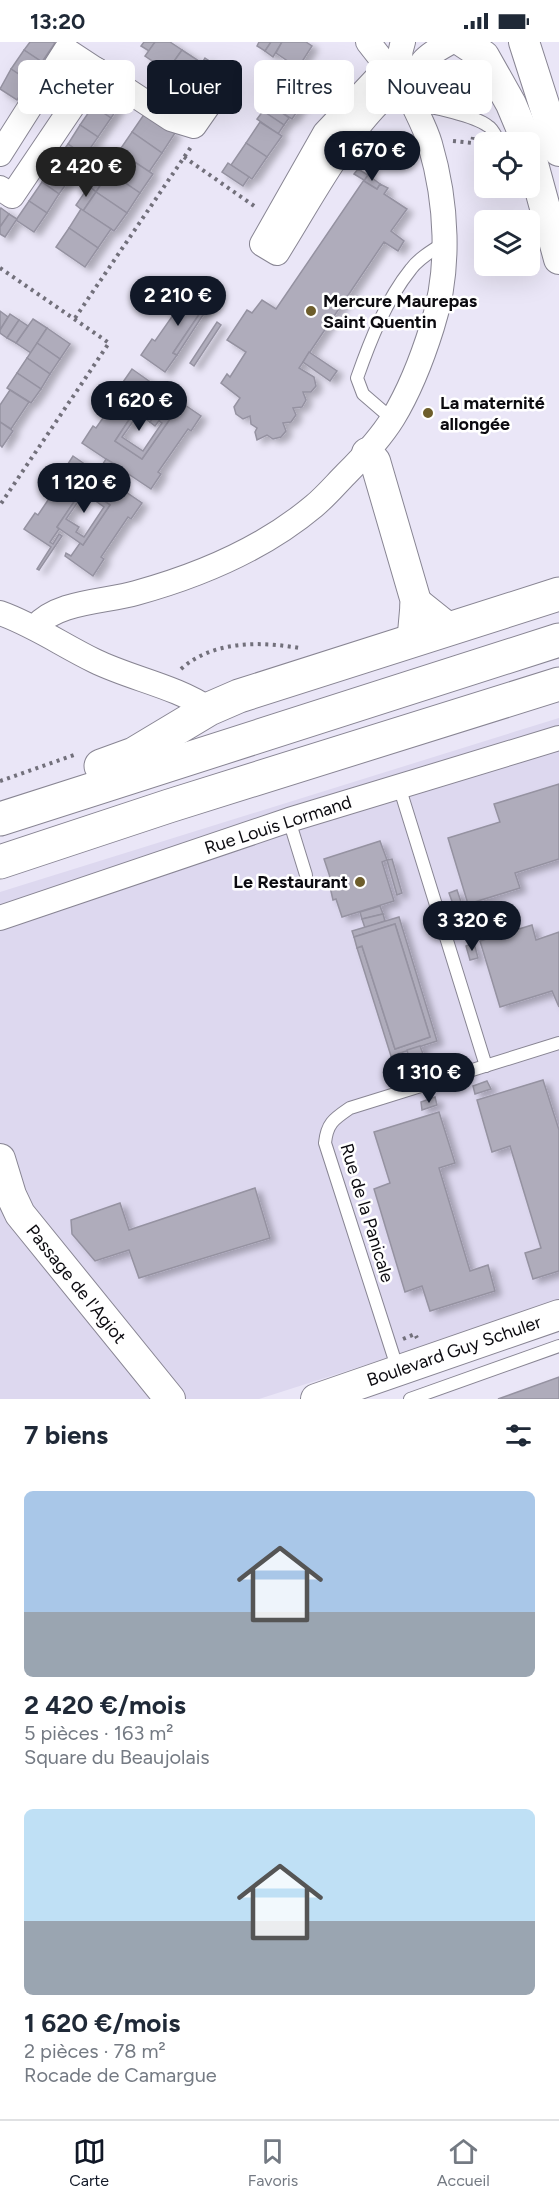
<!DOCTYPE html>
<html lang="fr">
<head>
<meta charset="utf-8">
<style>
	body { margin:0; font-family:Figtree,sans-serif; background:#f6f6f7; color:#1f2937; height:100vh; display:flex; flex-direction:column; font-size:22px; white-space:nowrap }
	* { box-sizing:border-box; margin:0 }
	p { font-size:20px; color:#747a83 }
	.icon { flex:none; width:33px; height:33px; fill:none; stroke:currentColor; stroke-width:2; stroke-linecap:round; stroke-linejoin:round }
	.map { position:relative; height:1357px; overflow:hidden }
	.side { display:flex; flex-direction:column; background:#fff; flex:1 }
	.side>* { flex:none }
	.banner { position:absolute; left:18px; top:18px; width:524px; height:54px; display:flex; gap:12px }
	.fabs { position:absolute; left:474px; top:90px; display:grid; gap:12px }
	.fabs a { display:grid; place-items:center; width:66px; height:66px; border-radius:9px; background:#fff; box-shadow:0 6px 24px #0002; font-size:30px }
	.price { position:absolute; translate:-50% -51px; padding:0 14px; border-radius:21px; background:#111827; color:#fff; font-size:20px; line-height:39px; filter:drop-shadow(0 2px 3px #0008) }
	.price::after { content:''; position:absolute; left:50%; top:36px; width:18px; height:14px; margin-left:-9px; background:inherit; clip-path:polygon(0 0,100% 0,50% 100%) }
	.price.current { background:#222; color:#fff }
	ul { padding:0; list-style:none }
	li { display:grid; align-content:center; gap:12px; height:318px; padding:0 24px }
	li span { display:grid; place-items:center; height:186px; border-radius:9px; color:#555 }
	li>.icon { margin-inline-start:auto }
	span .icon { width:108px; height:108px; fill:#fffc; stroke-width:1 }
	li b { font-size:26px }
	h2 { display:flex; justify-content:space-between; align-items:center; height:72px; padding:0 24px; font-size:26px }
	.chip { padding:0 21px; border-radius:9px; background:#fff; box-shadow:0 6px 24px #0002; font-size:21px; line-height:54px }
	.chip.current { background:#111827; color:#fff }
	.status { display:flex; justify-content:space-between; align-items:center; height:42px; padding:0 30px; background:#fff; direction:ltr }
	.status svg { height:16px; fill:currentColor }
	.tabs { display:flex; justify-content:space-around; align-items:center; height:84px; border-top:2px solid #e0e1e3; background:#fff; font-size:16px; color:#747a83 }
	.tabs a { display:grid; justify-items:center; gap:3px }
	.tabs .current { color:#111827 }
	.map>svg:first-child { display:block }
	.built { fill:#ddd8ef }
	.building { fill:#afacbb; stroke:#9592a1; stroke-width:1.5; fill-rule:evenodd; filter:url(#shadow) }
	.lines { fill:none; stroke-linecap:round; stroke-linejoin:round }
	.service-casing { stroke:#888593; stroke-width:14 }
	.minor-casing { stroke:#888593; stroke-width:26 }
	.tertiary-casing { stroke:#888593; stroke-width:32 }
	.primary-casing { stroke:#888593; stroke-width:35 }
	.trunk-casing { stroke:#888593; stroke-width:35 }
	.path { stroke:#72707b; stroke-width:4; stroke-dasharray:3 4.5; stroke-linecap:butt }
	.service { stroke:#fff; stroke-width:12 }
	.minor { stroke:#fff; stroke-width:24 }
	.tertiary { stroke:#fff; stroke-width:30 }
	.primary { stroke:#fff; stroke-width:33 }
	.trunk { stroke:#fff; stroke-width:33 }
	.poi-dot { fill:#6d5d2b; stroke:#fff; stroke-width:2 }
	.labels { text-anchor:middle; stroke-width:5; stroke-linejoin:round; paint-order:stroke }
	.poi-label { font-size:18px; font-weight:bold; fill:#0c0b10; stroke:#fff; text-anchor:start }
	.street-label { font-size:18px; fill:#0c0b10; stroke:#fff }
</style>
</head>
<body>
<div class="status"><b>13:20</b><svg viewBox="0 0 49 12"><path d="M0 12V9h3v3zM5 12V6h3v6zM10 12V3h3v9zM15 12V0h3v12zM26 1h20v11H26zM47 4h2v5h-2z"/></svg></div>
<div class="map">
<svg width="559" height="1357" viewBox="0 0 559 1357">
	<defs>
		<filter id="shadow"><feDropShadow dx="6" dy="4" stdDeviation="3" flood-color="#0004"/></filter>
	</defs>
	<rect width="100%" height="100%" fill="#eae6f7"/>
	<path class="built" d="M 559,676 L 559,1261 L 259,1357 L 0,1357 L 0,850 Z"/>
	<g class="building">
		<path d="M 30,0 L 53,0 L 55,1 L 42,20 L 24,8 Z"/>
		<path d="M 144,0 L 155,0 L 149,9 L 141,4 Z"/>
		<path d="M 155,0 L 170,0 L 182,8 L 167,29 L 145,14 Z"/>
		<path d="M 259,0 L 271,0 L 265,9 L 257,4 Z"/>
		<path d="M 271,0 L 282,0 L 273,15 L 265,9 Z"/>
		<path d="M 282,0 L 306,0 L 312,4 L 298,26 L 276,11 Z"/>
		<path d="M 24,8 L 42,20 L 29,39 L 11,27 Z"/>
		<path d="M 182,8 L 202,21 L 188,43 L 167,29 Z"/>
		<path d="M 205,16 L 214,22 L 200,43 L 191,38 Z"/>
		<path d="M 11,27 L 29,39 L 17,58 L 0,47 Z"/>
		<path d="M 286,41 L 307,55 L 292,77 L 271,63 Z"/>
		<path d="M 106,45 L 124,57 L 111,76 L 93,64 Z"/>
		<path d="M 268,61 L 289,76 L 284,83 L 263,69 Z"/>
		<path d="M 93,64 L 111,76 L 98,95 L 80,83 Z"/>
		<path d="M 263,69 L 284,83 L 278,92 L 257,77 Z"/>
		<path d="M 145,71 L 175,91 L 162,111 L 132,90 Z"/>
		<path d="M 260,80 L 282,94 L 267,115 L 246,101 Z"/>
		<path d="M 80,83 L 98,95 L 85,114 L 68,102 Z"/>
		<path d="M 132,90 L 162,111 L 149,130 L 119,109 Z"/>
		<path d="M 246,101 L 267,115 L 252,137 L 231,123 Z"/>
		<path d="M 68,102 L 85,114 L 72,134 L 54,121 Z"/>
		<path d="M 121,111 L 153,132 L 140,151 L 109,130 Z"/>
		<path d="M 54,121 L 72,134 L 59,152 L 42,140 Z"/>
		<path d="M 228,121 L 249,135 L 243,144 L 222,130 Z"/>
		<path d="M 102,125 L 109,130 L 96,150 L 89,144 Z"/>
		<path d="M 358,127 L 368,133 L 364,139 L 377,147 L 380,142 L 388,146 L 384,152 L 407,167 L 391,189 L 404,199 L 398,209 L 384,200 L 299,326 L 314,335 L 316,344 L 311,350 L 303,350 L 306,358 L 302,365 L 293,366 L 296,373 L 291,380 L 283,381 L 286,389 L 281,395 L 273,397 L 267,393 L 257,398 L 255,390 L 257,386 L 251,382 L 250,374 L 243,377 L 236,372 L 234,365 L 240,356 L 221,341 L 227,332 L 230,335 L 246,310 L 227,298 L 247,268 L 252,271 L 262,258 L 276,267 L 364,138 L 354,132 Z"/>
		<path d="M 109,130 L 140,151 L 127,171 L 96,150 Z"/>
		<path d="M 368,133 L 380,142 L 377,147 L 364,139 Z"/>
		<path d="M 42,140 L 59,152 L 47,171 L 29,159 Z"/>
		<path d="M 89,144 L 96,150 L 83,169 L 76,163 Z"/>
		<path d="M 96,150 L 127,171 L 114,189 L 83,169 Z"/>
		<path d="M 29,159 L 47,171 L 34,190 L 16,178 Z"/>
		<path d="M 1,166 L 9,172 L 0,185 L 0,168 Z"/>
		<path d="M 81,167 L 111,187 L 98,206 L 69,186 Z"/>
		<path d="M 9,172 L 17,177 L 5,195 L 0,192 L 0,185 Z"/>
		<path d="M 69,186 L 98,206 L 85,225 L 56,205 Z"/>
		<path d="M 190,240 L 215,256 L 203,273 L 200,271 L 173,311 L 177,313 L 165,330 L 141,313 L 152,297 L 155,299 L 183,259 L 179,256 Z"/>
		<path d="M 0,269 L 8,275 L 0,288 Z"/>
		<path d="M 200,271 L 203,273 L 177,313 L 173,311 Z"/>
		<path d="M 10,272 L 19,278 L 7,296 L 0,291 L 0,288 Z"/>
		<path d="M 33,277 L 47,286 L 31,311 L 16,301 Z"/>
		<path d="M 19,278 L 28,284 L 16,301 L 7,296 Z"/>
		<path d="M 217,280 L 221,283 L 194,324 L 190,321 Z"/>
		<path d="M 47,286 L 70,302 L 60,317 L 37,301 Z"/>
		<path d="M 37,301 L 60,317 L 50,332 L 27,316 Z"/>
		<path d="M 309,310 L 337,329 L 330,339 L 303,320 Z"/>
		<path d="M 27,316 L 50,332 L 41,347 L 17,331 Z"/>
		<path d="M 132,327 L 156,344 L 145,360 L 142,358 L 115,399 L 142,417 L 170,377 L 166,374 L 176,357 L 201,374 L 191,389 L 188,387 L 158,430 L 161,432 L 151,447 L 82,401 L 93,384 L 96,386 L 124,346 L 121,343 Z"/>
		<path d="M 17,331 L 41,347 L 31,361 L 7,346 Z"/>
		<path d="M 10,348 L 29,360 L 11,387 L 0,380 L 0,363 Z"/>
		<path d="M 142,358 L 170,377 L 142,417 L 115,399 ZM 138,372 L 150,380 L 156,372 L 161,376 L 159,379 L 162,381 L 143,409 L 122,395 Z"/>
		<path d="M 156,372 L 161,376 L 155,384 L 150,380 Z"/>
		<path d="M 0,380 L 13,389 L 2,405 L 0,403 Z"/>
		<path d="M 73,414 L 142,461 L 131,477 L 128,475 L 101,515 L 104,517 L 93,534 L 65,514 L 66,511 L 71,514 L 80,501 L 83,503 L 110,463 L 84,445 L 57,485 L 59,487 L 50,500 L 53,502 L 59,492 L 62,494 L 39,528 L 37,527 L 51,505 L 24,487 L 35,471 L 38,473 L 65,433 L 62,431 Z"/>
		<path d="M 106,417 L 118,424 L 108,438 L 97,431 Z"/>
		<path d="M 84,445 L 110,463 L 83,503 L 57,485 ZM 84,451 L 104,465 L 84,495 L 76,490 L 79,485 L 66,477 Z"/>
		<path d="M 559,742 L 559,817 L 515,831 L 520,846 L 468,862 L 448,796 L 500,780 L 494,762 Z"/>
		<path d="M 380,799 L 387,818 L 382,820 L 394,859 L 342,875 L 336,857 L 333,858 L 330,845 L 333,844 L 324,817 Z"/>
		<path d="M 392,817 L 402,851 L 397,853 L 387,818 Z"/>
		<path d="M 457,848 L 462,863 L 454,865 L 449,851 Z"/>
		<path d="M 380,864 L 383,872 L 362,877 L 360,870 Z"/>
		<path d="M 383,872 L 385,879 L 365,886 L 362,877 Z"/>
		<path d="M 399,875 L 437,999 L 391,1014 L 357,906 L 362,904 L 395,1007 L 430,995 L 395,882 L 354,895 L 352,889 Z"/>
		<path d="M 395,882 L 430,995 L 395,1007 L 362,904 L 357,906 L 354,895 Z"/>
		<path d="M 532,883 L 536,898 L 559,890 L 559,965 L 552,949 L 500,965 L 480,899 Z"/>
		<path d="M 474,901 L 478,916 L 470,918 L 466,904 Z"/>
		<path d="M 420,1004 L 423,1012 L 409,1016 L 407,1008 Z"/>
		<path d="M 543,1038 L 559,1088 L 559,1229 L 533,1237 L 525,1211 L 541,1206 L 510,1104 L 492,1110 L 477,1058 Z"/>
		<path d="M 487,1039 L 491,1047 L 475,1052 L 473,1044 Z"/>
		<path d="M 435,1055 L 437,1063 L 422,1068 L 421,1060 Z"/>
		<path d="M 439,1070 L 455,1121 L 439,1126 L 470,1229 L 488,1223 L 495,1249 L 430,1269 L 422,1244 L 405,1250 L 374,1147 L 390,1141 L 374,1090 Z"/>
		<path d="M 255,1146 L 270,1196 L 139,1236 L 129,1208 L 95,1219 L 72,1192 L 71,1178 L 120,1161 L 129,1188 Z"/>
		<path d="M 559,1335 L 559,1357 L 498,1357 Z"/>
	</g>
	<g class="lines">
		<defs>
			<g id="service">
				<path d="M 415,63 C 432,64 475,74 488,84 C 492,86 495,92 497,96"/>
				<path d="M 392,377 L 363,352 L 357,336 C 370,299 386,258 411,227 C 419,216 433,208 444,201"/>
				<path d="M 399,744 L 486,1024"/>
				<path d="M 289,778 L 306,833"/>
				<path d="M 398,1328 L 325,1101 C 327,1081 334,1077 350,1066 L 559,1001"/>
				<path d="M 410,1357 L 559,1304"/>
			</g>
			<g id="minor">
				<path d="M 368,0 L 397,37"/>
				<path d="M 388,24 L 325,91 L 262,202 L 277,211 C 312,156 349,81 401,41"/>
				<path d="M 408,50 C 420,20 421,16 451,0"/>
				<path d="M 0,112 L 66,8 L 171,77 L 194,84 L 224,41"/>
				<path d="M 0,146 L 12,154 L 97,28"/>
				<path d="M 0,571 C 34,583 62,603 95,619 C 132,637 175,644 209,667"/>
				<path d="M 35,585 C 57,559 105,560 136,551 C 198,534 264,506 314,464 C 326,454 336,442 346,432 C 363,415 380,397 393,376 C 410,348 422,317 432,285 C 451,227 447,160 430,102 C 421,69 390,35 403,0"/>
				<path d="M 0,876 L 289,778 L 559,696"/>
			</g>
			<g id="tertiary">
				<path d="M 463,0 L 484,14 L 511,62 L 527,100"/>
				<path d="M 524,0 L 559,109"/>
				<path d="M 530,111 L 559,217"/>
				<path d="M 367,411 L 375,419 L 417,563"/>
				<path d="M 0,1117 L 11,1153 L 20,1172 L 170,1357"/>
				<path d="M 316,1357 L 559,1273"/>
			</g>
			<g id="primary">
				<path d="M 555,94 L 559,96"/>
				<path d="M 101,724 L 134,712 L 209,667 L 239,654 L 559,552"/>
				<path d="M 0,777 L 559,598"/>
				<path d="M 0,820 L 169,764 L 559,642"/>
			</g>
			<g id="trunk">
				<path d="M 417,563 L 447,587"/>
				<path d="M 414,597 L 417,563"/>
			</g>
		</defs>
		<use href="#service" class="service-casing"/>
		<use href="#minor" class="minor-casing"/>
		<use href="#tertiary" class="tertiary-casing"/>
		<use href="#primary" class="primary-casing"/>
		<use href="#trunk" class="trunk-casing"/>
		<g class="path">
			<path d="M 453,99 L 472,101 L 473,95"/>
			<path d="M 184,115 L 257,166"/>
			<path d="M 0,226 L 109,301 L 0,463"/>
			<path d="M 75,276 L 191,105"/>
			<path d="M 181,627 C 212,599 260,599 299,606"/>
			<path d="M 0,739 L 77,712"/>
			<path d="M 403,1297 L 415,1292 L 417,1296"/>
		</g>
		<use href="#service" class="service"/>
		<use href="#minor" class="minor"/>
		<use href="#tertiary" class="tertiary"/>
		<use href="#primary" class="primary"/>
		<use href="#trunk" class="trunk"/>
	</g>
	<g class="poi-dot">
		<circle cx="311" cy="269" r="6"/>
		<circle cx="428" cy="371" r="6"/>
		<circle cx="360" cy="840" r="6"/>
	</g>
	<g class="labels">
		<g class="poi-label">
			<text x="323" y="265">Mercure Maurepas<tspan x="323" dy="21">Saint Quentin</tspan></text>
			<text x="440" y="367">La maternité<tspan x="440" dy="21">allongée</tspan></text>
			<text x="348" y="846" text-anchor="end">Le Restaurant</text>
		</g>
		<g class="street-label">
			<text transform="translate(278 783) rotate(-18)" y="6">Rue Louis Lormand</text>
			<text transform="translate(367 1171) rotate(73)" y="6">Rue de la Panicale</text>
			<text transform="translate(76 1242) rotate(51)" y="6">Passage de l'Agiot</text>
			<text transform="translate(454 1309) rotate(-19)" y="6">Boulevard Guy Schuler</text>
		</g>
	</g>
</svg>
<div class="fabs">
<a><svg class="icon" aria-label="locate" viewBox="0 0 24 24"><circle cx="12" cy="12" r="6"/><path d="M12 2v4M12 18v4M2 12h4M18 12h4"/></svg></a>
<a><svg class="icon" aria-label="layers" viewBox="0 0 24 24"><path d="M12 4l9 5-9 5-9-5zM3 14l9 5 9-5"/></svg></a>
</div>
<b class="price" style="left:372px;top:140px">1 670 €</b>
<b class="price current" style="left:86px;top:156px">2 420 €</b>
<b class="price" style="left:178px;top:285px">2 210 €</b>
<b class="price" style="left:139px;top:390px">1 620 €</b>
<b class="price" style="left:84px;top:472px">1 120 €</b>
<b class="price" style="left:472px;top:910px">3 320 €</b>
<b class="price" style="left:429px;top:1062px">1 310 €</b>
<div class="banner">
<a class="chip">Acheter</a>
<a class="chip current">Louer</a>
<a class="chip">Filtres</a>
<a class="chip">Nouveau</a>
</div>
</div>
<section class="side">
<h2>7 biens<svg class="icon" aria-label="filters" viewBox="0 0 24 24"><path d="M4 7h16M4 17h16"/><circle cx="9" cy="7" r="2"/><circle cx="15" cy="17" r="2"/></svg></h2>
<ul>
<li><span style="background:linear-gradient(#a9c7e8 65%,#9aa5b1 0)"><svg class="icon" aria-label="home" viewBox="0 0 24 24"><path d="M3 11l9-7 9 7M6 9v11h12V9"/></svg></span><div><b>2 420 €/mois</b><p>5 pièces · 163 m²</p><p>Square du Beaujolais</p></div></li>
<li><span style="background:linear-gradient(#bfe0f5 60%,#9aa5b1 0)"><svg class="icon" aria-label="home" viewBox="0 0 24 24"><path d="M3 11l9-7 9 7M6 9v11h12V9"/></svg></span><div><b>1 620 €/mois</b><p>2 pièces · 78 m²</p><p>Rocade de Camargue</p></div></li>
</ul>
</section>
<nav class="tabs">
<a class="current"><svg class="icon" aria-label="map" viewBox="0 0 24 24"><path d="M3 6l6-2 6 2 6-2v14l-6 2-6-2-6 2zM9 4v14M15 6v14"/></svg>Carte</a>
<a><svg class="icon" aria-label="saved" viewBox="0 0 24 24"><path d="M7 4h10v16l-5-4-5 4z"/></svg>Favoris</a>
<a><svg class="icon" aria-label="home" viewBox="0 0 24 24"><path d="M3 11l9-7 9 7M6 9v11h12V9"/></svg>Accueil</a>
</nav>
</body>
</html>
